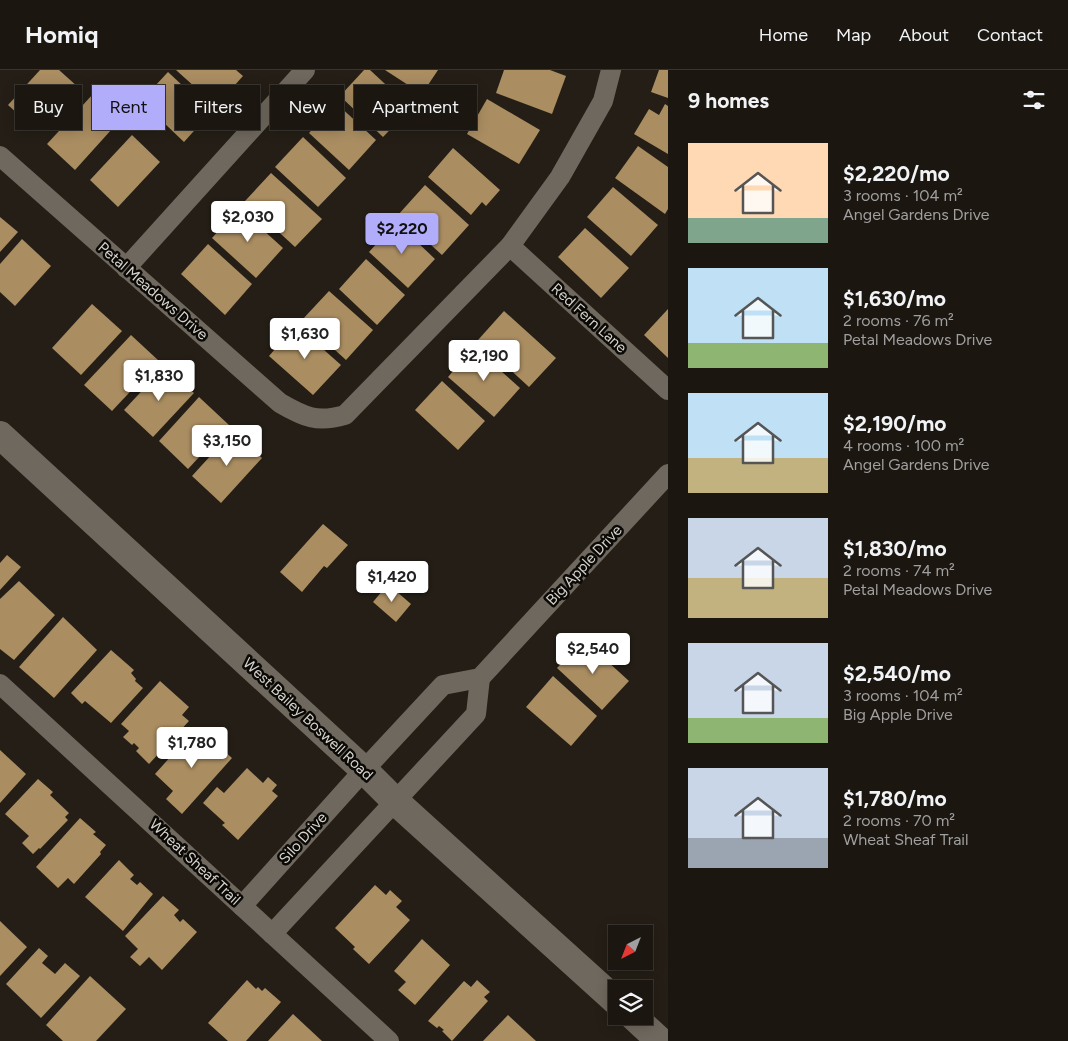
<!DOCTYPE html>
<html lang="en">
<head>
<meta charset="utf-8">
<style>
	body { margin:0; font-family:Figtree,sans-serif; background:#28231e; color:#f1f3f6; height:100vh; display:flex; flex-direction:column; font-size:19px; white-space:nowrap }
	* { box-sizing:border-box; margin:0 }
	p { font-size:16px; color:#a09f9f }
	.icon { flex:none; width:28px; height:28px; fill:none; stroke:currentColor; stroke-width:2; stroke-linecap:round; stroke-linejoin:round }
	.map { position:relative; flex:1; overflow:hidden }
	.sheet { display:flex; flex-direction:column; background:#1b1610; width:400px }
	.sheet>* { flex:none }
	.top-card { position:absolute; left:15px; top:15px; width:475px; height:45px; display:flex; gap:10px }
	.needle { width:32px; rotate:222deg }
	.buttons { position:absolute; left:608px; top:855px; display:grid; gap:10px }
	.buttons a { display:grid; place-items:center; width:45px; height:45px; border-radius:0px; background:#1b1610; box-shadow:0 2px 12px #0003,0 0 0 1px #393530; font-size:25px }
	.price { position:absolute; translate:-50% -42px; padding:0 11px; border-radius:5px; background:#fff; color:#222; font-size:16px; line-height:32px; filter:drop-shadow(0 1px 2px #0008) }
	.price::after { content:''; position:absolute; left:50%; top:30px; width:15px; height:11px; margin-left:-8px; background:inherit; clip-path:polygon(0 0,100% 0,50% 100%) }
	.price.on { background:#b1adfa; color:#111 }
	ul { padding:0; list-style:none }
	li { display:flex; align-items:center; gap:15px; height:125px; padding:0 20px }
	li span { display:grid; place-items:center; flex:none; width:140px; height:100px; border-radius:0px; color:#555 }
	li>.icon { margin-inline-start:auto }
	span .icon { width:60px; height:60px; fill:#fffc; stroke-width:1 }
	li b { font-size:21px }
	h2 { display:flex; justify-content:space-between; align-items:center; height:60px; padding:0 20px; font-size:21px }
	.tag { padding:0 18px; border-radius:0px; background:#1b1610; box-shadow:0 2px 12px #0003,0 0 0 1px #393530; font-size:18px; line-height:45px }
	.tag.on { background:#b1adfa; color:#111 }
	header { display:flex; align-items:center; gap:30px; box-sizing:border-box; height:70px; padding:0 25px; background:#1b1610; border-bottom:1px solid #393530 }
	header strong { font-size:24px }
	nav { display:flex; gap:28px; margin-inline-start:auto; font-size:18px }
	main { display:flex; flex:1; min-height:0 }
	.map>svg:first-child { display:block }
	.building { fill:#aa8d61 }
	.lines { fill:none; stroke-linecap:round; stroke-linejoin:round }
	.minor { stroke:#6f685e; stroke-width:20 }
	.secondary { stroke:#6f685e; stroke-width:28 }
	.labels { text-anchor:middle; stroke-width:5; stroke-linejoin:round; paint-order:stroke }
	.street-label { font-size:15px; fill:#d6d2cc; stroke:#0b0906 }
</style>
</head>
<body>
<header>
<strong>Homiq</strong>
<nav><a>Home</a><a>Map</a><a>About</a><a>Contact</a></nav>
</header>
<main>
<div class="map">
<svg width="668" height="971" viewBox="0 0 668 971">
	<rect width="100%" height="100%" fill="#241e16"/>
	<g class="building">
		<path d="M 40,0 L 59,0 L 78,17 L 37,61 L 8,35 Z"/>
		<path d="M 176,0 L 236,0 L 243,6 L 216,36 Z"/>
		<path d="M 364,0 L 370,0 L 411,38 L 383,67 L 340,26 Z"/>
		<path d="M 385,0 L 438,0 L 422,24 Z"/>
		<path d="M 504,0 L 550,0 L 566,6 L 552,44 L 496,23 Z"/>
		<path d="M 659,0 L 668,0 L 668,28 L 651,22 Z"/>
		<path d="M 168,2 L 211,42 L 184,72 L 141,31 Z"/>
		<path d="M 93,24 L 121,49 L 75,100 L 47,74 Z"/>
		<path d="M 487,29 L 540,60 L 519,94 L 467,64 Z"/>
		<path d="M 336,33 L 376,70 L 349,100 L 309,63 Z"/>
		<path d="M 665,34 L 668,36 L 668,84 L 634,64 L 649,39 L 659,45 Z"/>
		<path d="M 132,65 L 160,92 L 118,137 L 90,110 Z"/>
		<path d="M 303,67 L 346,108 L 318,137 L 275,97 Z"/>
		<path d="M 638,76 L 668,97 L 668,139 L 665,144 L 615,108 Z"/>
		<path d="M 453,78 L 500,120 L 486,136 L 482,132 L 471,145 L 428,107 Z"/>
		<path d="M 271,103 L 322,149 L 295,177 L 245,131 Z"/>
		<path d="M 425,115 L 469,155 L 442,185 L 398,145 Z"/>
		<path d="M 613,117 L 658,155 L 631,186 L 587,147 Z"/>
		<path d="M 239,138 L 283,178 L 256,208 L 212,168 Z"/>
		<path d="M 0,147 L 18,162 L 0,182 Z"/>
		<path d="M 396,152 L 435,189 L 408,218 L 369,182 Z"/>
		<path d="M 585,158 L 629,198 L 601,228 L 558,187 Z"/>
		<path d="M 22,169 L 51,196 L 15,236 L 0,222 L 0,194 Z"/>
		<path d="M 208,174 L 252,214 L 225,245 L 181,204 Z"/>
		<path d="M 366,189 L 405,225 L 377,255 L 339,219 Z"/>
		<path d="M 329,221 L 373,260 L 346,290 L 302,250 Z"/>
		<path d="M 92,234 L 122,261 L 81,305 L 52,278 Z"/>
		<path d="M 668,239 L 668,288 L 644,265 Z"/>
		<path d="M 504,241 L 556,288 L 529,317 L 478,270 Z"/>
		<path d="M 296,255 L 341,295 L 313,325 L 269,286 Z"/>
		<path d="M 131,265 L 159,291 L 112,341 L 84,315 Z"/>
		<path d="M 474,277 L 520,318 L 494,347 L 448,307 Z"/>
		<path d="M 165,296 L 194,323 L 153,367 L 124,340 Z"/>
		<path d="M 442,311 L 485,351 L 458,380 L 415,340 Z"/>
		<path d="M 199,327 L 229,355 L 188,399 L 159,371 Z"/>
		<path d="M 233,361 L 262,388 L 221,433 L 192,406 Z"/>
		<path d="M 323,454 L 348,475 L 327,498 L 324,496 L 302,522 L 280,502 Z"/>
		<path d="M 7,485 L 21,497 L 0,520 L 0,493 Z"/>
		<path d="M 19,511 L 55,545 L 14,590 L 0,579 L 0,529 Z"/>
		<path d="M 388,514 L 411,534 L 396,552 L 373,532 Z"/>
		<path d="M 63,547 L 97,580 L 54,628 L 19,597 Z"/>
		<path d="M 584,570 L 629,611 L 602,640 L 557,598 Z"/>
		<path d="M 111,580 L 134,600 L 131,603 L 136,609 L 135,611 L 143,618 L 111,653 L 85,631 L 82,634 L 71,623 Z"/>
		<path d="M 553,606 L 597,646 L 571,676 L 526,637 Z"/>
		<path d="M 160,611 L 189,637 L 182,645 L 189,651 L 149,694 L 136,681 L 139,678 L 134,673 L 132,675 L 123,667 L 129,661 L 121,654 Z"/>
		<path d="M 197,657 L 232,688 L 182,744 L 166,729 L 173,721 L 155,704 Z"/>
		<path d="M 0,680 L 26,704 L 0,733 Z"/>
		<path d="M 247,698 L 263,713 L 268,707 L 277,715 L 272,721 L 278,726 L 238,770 L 222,755 L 225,753 L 203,733 L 217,717 L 224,723 Z"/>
		<path d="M 38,709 L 53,722 L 50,725 L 69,743 L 65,747 L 68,750 L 40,779 L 39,778 L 33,784 L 22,773 L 29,766 L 5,744 Z"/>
		<path d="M 80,748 L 96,762 L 93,764 L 106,775 L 100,782 L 101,784 L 74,814 L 68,808 L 58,818 L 36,797 Z"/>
		<path d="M 119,790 L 134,805 L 130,809 L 137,815 L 140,812 L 153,824 L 123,861 L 85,827 Z"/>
		<path d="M 375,815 L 386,825 L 390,820 L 402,831 L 396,837 L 410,850 L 369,894 L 353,879 L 355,877 L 335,858 Z"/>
		<path d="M 163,826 L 179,840 L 174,845 L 180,852 L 183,849 L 197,862 L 162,900 L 149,887 L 140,896 L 130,887 L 138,879 L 125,866 Z"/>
		<path d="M 0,851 L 27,877 L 0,906 Z"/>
		<path d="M 422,869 L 450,895 L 415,935 L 398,920 L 406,912 L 394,901 Z"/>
		<path d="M 39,878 L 48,886 L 42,893 L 55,904 L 65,893 L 80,906 L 41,948 L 6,914 Z"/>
		<path d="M 90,906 L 126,939 L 96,971 L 63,971 L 46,955 Z"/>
		<path d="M 247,910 L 256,919 L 258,917 L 262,921 L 265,918 L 281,932 L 246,971 L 228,971 L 208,953 Z"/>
		<path d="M 477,910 L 490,922 L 484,927 L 488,931 L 452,971 L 442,961 L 444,960 L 439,956 L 437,958 L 428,951 L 464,911 L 471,917 Z"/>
		<path d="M 293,944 L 322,971 L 268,971 Z"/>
		<path d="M 508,945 L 536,971 L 483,971 Z"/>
	</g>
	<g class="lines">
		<g class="minor">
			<path d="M 0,86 L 280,333 C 304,347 317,353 345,345 L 510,176 L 560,107 L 603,31 L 611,0"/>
			<path d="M 510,176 L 668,320"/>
			<path d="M 126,198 L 305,0"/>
			<path d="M 0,614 L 389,971"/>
			<path d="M 242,836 L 364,700 L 443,615 L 480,608 L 668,404"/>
			<path d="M 272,864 L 476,644 L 480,608"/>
		</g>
		<g class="secondary">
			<path d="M 0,365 L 364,700 L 395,731 L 616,931"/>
			<path d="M 633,946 L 660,971"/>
		</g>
	</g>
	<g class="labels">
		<g class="street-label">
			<text transform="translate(153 221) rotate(41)" y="5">Petal Meadows Drive</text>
			<text transform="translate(589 248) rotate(42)" y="5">Red Fern Lane</text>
			<text transform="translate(584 495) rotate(-47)" y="5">Big Apple Drive</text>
			<text transform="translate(308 649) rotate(43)" y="5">West Bailey Boswell Road</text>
			<text transform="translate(303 768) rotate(-48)" y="5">Silo Drive</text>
			<text transform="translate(195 792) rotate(43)" y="5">Wheat Sheaf Trail</text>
		</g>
	</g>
</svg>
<div class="buttons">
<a><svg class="needle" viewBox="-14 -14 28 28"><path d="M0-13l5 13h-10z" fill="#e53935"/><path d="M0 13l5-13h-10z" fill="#a09f9f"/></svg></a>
<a><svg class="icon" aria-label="layers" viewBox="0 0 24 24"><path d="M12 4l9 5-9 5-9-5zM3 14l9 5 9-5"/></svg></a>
</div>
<b class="price" style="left:248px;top:173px">$2,030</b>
<b class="price on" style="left:402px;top:185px">$2,220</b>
<b class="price" style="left:305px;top:290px">$1,630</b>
<b class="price" style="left:484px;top:312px">$2,190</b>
<b class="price" style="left:159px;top:332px">$1,830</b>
<b class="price" style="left:227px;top:397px">$3,150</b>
<b class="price" style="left:392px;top:533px">$1,420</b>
<b class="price" style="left:593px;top:605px">$2,540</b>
<b class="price" style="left:192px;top:699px">$1,780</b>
<div class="top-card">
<a class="tag">Buy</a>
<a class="tag on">Rent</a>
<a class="tag">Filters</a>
<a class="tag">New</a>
<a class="tag">Apartment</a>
</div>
</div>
<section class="sheet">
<h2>9 homes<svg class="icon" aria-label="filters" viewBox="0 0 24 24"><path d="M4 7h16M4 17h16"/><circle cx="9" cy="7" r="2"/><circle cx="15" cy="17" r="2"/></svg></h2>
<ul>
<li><span style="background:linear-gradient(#ffd9b3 75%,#7fa58c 0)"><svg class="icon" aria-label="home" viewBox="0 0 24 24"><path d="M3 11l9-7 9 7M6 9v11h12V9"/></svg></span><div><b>$2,220/mo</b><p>3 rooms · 104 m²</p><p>Angel Gardens Drive</p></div></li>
<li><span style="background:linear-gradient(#bfe0f5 75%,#8fb573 0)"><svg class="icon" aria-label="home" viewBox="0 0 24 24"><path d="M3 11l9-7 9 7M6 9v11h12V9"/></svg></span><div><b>$1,630/mo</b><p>2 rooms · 76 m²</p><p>Petal Meadows Drive</p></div></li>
<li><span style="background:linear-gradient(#bfe0f5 65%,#c2b280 0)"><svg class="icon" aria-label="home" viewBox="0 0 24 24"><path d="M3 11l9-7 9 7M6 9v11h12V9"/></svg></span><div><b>$2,190/mo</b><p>4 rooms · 100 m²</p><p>Angel Gardens Drive</p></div></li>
<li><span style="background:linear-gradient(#c9d6e8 60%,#c2b280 0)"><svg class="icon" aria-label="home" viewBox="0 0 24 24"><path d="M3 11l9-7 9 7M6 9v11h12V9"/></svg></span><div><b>$1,830/mo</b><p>2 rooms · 74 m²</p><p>Petal Meadows Drive</p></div></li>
<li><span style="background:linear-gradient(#c9d6e8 75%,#8fb573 0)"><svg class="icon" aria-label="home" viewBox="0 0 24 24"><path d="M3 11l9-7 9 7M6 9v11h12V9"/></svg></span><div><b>$2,540/mo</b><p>3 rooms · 104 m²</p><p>Big Apple Drive</p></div></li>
<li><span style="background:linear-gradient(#c9d6e8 70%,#9aa5b1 0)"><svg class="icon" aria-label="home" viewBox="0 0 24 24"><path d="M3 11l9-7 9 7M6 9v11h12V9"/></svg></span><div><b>$1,780/mo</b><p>2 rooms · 70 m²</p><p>Wheat Sheaf Trail</p></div></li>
</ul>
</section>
</main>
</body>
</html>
